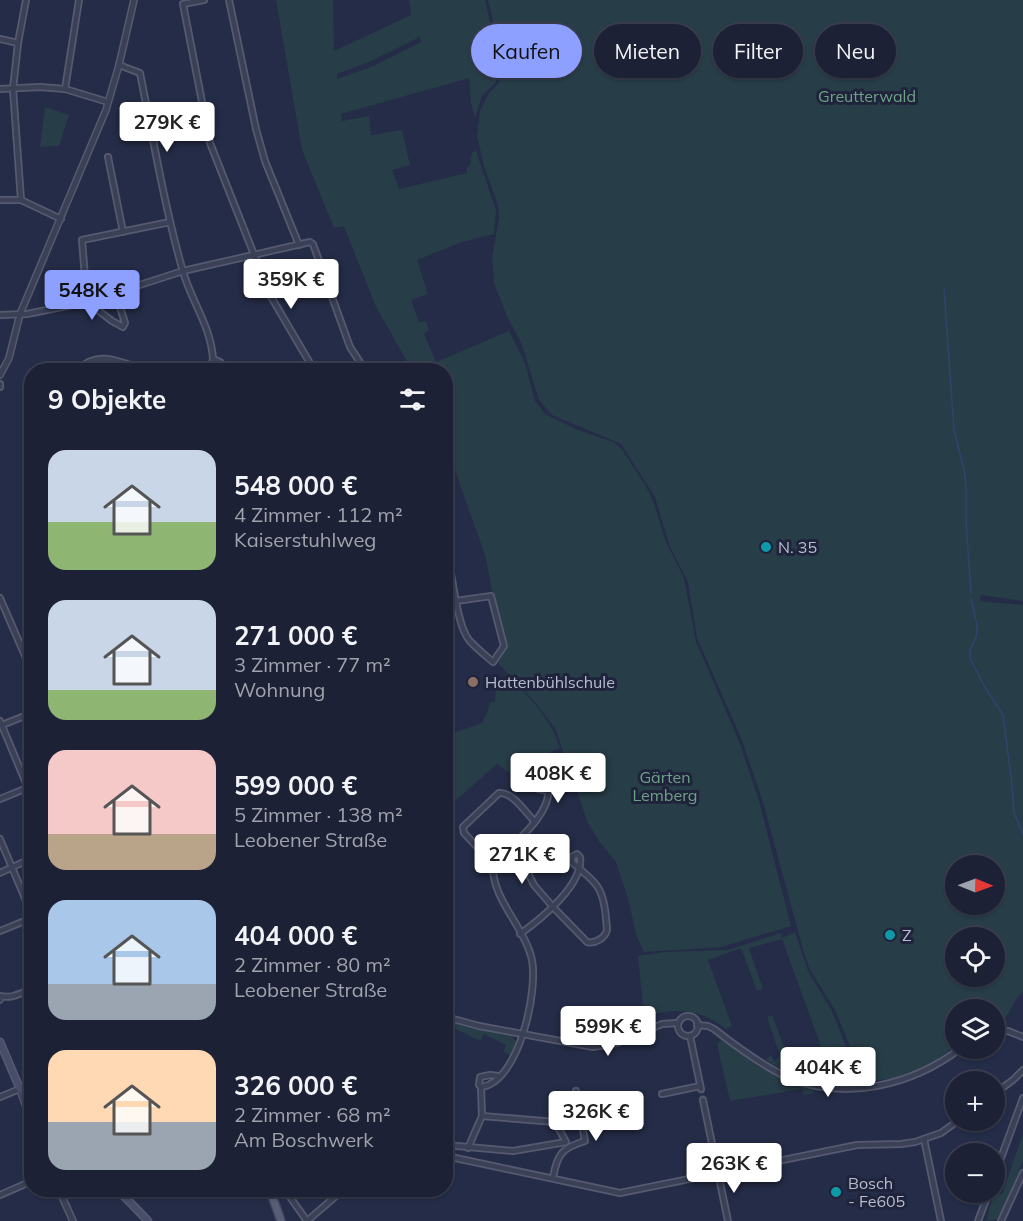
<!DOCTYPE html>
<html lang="de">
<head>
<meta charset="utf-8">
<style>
	body { margin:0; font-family:Mulish,sans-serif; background:#292e41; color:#f1f3f6; height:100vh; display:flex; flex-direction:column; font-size:22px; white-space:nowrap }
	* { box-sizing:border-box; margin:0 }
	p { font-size:20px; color:#a0a3ad }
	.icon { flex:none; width:33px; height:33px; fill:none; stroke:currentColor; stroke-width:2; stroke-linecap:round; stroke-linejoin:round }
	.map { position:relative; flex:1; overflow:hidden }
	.sheet { position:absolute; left:24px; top:363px; width:429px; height:834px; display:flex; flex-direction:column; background:#1c2135; border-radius:24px; box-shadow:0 2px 4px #0004,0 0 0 2px #3a3e50 }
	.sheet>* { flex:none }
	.top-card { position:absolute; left:471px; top:24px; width:462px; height:54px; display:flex; gap:12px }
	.needle { width:39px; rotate:91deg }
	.controls { position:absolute; left:945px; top:855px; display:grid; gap:12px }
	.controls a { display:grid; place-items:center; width:60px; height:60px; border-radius:50%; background:#1c2135; box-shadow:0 2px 4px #0004,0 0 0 2px #3a3e50; font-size:30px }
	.price { position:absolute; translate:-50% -51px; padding:0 14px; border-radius:6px; background:#fff; color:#222; font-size:20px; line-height:39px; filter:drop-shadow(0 2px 3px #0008) }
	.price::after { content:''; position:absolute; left:50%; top:36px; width:18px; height:14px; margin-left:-9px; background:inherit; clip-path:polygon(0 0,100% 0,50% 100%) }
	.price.active { background:#8da0ff; color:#111 }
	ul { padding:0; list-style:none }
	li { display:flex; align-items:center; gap:18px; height:150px; padding:0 24px }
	li span { display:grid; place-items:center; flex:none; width:168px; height:120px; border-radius:18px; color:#555 }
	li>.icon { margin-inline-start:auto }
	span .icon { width:72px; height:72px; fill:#fffc; stroke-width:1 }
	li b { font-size:26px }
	h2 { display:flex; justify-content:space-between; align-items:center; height:72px; padding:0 24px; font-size:26px }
	.pill { padding:0 21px; border-radius:27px; background:#1c2135; box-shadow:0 2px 4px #0004,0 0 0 2px #3a3e50; font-size:21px; line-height:54px }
	.pill.active { background:#8da0ff; color:#111 }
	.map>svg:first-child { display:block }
	.green { fill:#273d48; fill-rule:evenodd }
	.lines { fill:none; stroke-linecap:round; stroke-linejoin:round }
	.stream { stroke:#36406d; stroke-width:1.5 }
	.minor-tunnel { stroke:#3b425b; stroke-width:4.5; stroke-dasharray:4.5 2; stroke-linecap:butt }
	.pedestrian-casing { stroke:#565a70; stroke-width:6 }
	.minor-casing { stroke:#565a70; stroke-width:8 }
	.tertiary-casing { stroke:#565a70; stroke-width:8 }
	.secondary-casing { stroke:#565a70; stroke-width:9 }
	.primary-casing { stroke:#41465c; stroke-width:10 }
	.pedestrian { stroke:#3a4056; stroke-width:3 }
	.minor { stroke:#3a4056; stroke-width:4.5 }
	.tertiary { stroke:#3a4056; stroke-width:5 }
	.secondary { stroke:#484d69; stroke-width:6 }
	.primary { stroke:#585e76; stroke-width:7 }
	.culture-dot { fill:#0f9aa8; stroke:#1f243c; stroke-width:2 }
	.education-dot { fill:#8d6e63; stroke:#1f243c; stroke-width:2 }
	.labels { text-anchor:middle; stroke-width:6; stroke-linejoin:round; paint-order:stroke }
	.park-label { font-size:16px; fill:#6da285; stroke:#1f243c }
	.poi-label { font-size:16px; fill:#b8bccf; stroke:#1f243c; text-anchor:start }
</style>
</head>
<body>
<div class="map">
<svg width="1023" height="1221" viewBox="0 0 1023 1221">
	<rect width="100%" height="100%" fill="#252c47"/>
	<g class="green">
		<path d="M 276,0 L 333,0 L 334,51 L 411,15 L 409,0 L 485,0 L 495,44 L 497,75 L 496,82 L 482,96 L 475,118 L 471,103 L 469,78 L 341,114 L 342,121 L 369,116 L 371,135 L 402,130 L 410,165 L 392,170 L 399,189 L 467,173 L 467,167 L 470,165 L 472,152 L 476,151 L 496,210 L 494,234 L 462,242 L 417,260 L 428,294 L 411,300 L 419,322 L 426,321 L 429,330 L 424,334 L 436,362 L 509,331 L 525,363 L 535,401 L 545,414 L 578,430 L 613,442 L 621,448 L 646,486 L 655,506 L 665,540 L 684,578 L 696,642 L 739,741 L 759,801 L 791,926 L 721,947 L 644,952 L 636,935 L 629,902 L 616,862 L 599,841 L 588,823 L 555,728 L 534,701 L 496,661 L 506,643 L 493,597 L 486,558 L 446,445 L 446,370 L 412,370 L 376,307 L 345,229 L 343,226 L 334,228 L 302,150 ZM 420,37 L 421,42 L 371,67 L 337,79 L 337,74 L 369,62 Z"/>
		<path d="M 488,0 L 1023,0 L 1023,601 L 981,595 L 980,601 L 1023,605 L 1023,992 C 1011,1001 1009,1021 995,1026 L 994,1010 L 956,1010 L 955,1046 L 924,1069 L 904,1077 L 866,1082 L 864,1080 L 835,1010 L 810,970 L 804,953 L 763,802 L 741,738 L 697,638 L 688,582 L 670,547 L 655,497 L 621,444 L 552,415 L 539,400 L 522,345 L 506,314 L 494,283 L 492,258 L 499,218 L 498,205 L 484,166 L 477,136 L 480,111 L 489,93 L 498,84 L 500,75 L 497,37 ZM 956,866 L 994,866 L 994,904 L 956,904 ZM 956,938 L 994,938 L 994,976 L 956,976 Z"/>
		<path d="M 45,107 L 69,115 L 59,146 L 40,147 Z"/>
		<path d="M 508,675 C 529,696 551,719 560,748 L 508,772 L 497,764 L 447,808 L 446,736 L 482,723 L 488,711 L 490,702 L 495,702 L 496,680 L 507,680 Z"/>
		<path d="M 795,932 L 808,971 L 832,1011 L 859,1080 L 833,1081 L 833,1083 L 802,1076 L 805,1071 L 828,1066 L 782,939 L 749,948 L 763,989 L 757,991 L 741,948 L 708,960 L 732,1026 L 726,1029 C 699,1008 676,1008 644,1016 L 638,956 L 666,952 L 728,950 L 781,933 L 782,938 Z"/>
		<path d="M 772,1015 L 793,1071 L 780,1068 L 766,1060 L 771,1055 L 774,1062 L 780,1055 L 767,1017 Z"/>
		<path d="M 446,1020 L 468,1026 L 510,1034 L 516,1042 L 511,1056 L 503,1052 L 506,1045 L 484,1034 L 480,1041 L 446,1024 Z"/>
		<path d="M 722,1039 L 759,1067 L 813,1089 L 814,1093 L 804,1095 L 802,1089 L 730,1101 L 717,1044 Z"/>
		<path d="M 1023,1134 L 1023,1161 L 999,1219 L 986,1221 L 994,1193 L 1002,1194 Z"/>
	</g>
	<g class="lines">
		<g class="stream">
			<path d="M 944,289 L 954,430 L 964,470 L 966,485 L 966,521 L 971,593"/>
			<path d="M 971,598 L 977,626 L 976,638 L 970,650 L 970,658 L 983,684 L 1003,715 L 1012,785 L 1014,813 L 1023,834"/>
		</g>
		<path class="minor-tunnel" d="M 701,1089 L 703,1100"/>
		<defs>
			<path id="pedestrian" d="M 0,1001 L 1,1000"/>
			<g id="minor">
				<path d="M 204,0 L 183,4 L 210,143 L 270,295 L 314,370"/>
				<path d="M 229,0 L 256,129 L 265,161 L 299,245"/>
				<path d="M 0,39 L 18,43"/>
				<path d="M 119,65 L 140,73 C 153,138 164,204 182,268 C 190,300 211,325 213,359 L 220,362 L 227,370"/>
				<path d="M 0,89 L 40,87 L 65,89 L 108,102"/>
				<path d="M 65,89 L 79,0"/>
				<path d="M 108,157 L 123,232"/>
				<path d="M 0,200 L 21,200 L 61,219"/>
				<path d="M 21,200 L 13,89 L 18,43 L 26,0"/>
				<path d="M 116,294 L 125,323 L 123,327 L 112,321 L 87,302 L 82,240 L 170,222"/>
				<path d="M 0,315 L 27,314 L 87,302 L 183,271 L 310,242 L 313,244 L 350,347 L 365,370"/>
				<path d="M 78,370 C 97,349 121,362 144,370"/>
				<path d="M 210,370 L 213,359"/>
				<path d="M 0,384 L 0,387"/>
				<path d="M 32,480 L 28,517 L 32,545"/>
				<path d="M 446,548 C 452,570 456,624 469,640 C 476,648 485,655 493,662 L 504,646 L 491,596 L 456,601"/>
				<path d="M 0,598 L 32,672"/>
				<path d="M 0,721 L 28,788"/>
				<path d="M 2,725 L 32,713"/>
				<path d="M 0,799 L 32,786"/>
				<path d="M 0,839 L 32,915"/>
				<path d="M 508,849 L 525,867 L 534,885 L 553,907 L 587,942 C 595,944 605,938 607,930 C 606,917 605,897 597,886 C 591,877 580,870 572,862 L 573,856 L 577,854 L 580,857 C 584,884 541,919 520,934"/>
				<path d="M 493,864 L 464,833 L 463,827 L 499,793 C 513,792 525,812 535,822"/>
				<path d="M 0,873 L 32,858"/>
				<path d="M 0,931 L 32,918"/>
				<path d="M 0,996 C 12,999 21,993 32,989"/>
				<circle cx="688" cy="1026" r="10"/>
				<path d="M 446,1017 L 479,1026 L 593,1047 L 617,1043 L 662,1024 L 678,1023"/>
				<path d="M 697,1025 L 708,1026 L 714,1029 C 737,1047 761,1065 787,1077 C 845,1102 913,1085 961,1048"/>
				<path d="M 994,1031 L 1008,1031 L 1023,1037"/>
				<path d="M 690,1036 L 701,1089"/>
				<path d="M 499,1076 L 490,1075 L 480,1077 L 479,1085 L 481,1087 C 519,1083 540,987 531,956 C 523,925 491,898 493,864 C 509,848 562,807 545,781 L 539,781 L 538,789 L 548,791"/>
				<path d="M 662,1094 L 700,1086"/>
				<path d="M 994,1094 L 1013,1080 L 1023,1070"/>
				<path d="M 0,1097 L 32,1084"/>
				<path d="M 703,1100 L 728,1221"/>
				<path d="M 924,1139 L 941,1221"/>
				<path d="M 446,1145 L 513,1151 L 566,1142 L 555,1122 L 482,1116"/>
				<path d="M 468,1148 L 482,1116 L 481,1087"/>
				<path d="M 446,1156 L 620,1193 L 857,1145 L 901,1144 L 915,1142 L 941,1133 L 959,1120"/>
				<path d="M 994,1177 L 1023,1098"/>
				<path d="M 553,1178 C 557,1154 562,1148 585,1141 L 576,1091"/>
				<path d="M 285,1190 L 307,1221"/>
				<path d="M 0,1195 L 32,1181"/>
				<path d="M 307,1221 L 343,1190"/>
				<path d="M 978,1221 L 989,1192"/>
				<path d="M 1001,1221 L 1023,1173"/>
			</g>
			<g id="tertiary">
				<path d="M 0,375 L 9,358 L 20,314 L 106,110 L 119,65 L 134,0"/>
				<path d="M 20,1090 L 32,1123"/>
				<path d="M 59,1190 L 73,1221"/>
			</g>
			<g id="secondary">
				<path d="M 0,1042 L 20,1089 L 32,1102"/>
				<path d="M 118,1190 L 148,1221"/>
			</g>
			<path id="primary" d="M 270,1190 L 281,1221"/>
		</defs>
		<use href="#pedestrian" class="pedestrian-casing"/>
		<use href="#minor" class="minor-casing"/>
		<use href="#tertiary" class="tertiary-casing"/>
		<use href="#secondary" class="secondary-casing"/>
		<use href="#primary" class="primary-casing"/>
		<use href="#pedestrian" class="pedestrian"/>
		<use href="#minor" class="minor"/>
		<use href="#tertiary" class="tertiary"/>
		<use href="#secondary" class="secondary"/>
		<use href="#primary" class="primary"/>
	</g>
	<g class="culture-dot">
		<circle cx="766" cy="547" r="6"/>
		<circle cx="890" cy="935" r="6"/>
		<circle cx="836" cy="1192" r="6"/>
	</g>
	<circle class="education-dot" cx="473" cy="682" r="6"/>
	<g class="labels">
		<g class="park-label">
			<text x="867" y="102">Greutterwald</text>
			<text x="665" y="783">Gärten<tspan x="665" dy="18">Lemberg</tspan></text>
		</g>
		<g class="poi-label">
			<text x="778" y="553">N. 35</text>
			<text x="485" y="688">Hattenbühlschule</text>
			<text x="902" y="941">Z</text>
			<text x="848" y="1189">Bosch<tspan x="848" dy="18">- Fe605</tspan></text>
		</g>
	</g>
</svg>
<div class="controls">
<a><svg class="needle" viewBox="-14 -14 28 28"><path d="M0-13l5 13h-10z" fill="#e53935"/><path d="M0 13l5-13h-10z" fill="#a0a3ad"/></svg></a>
<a><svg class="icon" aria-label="locate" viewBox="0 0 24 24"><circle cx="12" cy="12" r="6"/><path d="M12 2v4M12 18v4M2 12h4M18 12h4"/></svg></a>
<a><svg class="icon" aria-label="layers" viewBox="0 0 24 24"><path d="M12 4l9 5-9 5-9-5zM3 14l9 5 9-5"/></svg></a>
<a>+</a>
<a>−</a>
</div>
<b class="price" style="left:167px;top:153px">279K €</b>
<b class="price" style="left:291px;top:310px">359K €</b>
<b class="price active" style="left:92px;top:321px">548K €</b>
<b class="price" style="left:558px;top:804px">408K €</b>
<b class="price" style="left:522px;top:885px">271K €</b>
<b class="price" style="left:608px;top:1057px">599K €</b>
<b class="price" style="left:828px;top:1098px">404K €</b>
<b class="price" style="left:596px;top:1142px">326K €</b>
<b class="price" style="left:734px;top:1194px">263K €</b>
<div class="top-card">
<a class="pill active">Kaufen</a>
<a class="pill">Mieten</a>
<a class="pill">Filter</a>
<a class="pill">Neu</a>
</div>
<section class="sheet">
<h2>9 Objekte<svg class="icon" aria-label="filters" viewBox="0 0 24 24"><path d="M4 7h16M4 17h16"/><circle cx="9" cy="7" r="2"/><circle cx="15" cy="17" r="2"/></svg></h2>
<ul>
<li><span style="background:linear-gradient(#c9d6e8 60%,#8fb573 0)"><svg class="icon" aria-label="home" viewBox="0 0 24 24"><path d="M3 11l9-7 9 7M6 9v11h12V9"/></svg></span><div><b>548 000 €</b><p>4 Zimmer · 112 m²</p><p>Kaiserstuhlweg</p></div></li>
<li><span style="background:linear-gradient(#c9d6e8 75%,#8fb573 0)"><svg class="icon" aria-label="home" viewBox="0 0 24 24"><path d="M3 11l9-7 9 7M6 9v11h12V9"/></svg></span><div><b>271 000 €</b><p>3 Zimmer · 77 m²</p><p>Wohnung</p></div></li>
<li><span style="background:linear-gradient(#f6c9c9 70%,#b9a48a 0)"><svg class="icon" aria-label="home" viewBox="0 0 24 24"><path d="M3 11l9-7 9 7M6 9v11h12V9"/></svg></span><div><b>599 000 €</b><p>5 Zimmer · 138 m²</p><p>Leobener Straße</p></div></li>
<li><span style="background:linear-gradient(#a9c7e8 70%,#9aa5b1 0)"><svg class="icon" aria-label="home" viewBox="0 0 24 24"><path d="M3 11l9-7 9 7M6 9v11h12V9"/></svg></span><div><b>404 000 €</b><p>2 Zimmer · 80 m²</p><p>Leobener Straße</p></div></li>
<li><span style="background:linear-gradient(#ffd9b3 60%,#9aa5b1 0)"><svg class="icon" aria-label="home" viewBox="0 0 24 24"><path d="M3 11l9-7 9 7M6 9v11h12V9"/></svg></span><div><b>326 000 €</b><p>2 Zimmer · 68 m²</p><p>Am Boschwerk</p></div></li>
</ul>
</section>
</div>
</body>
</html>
